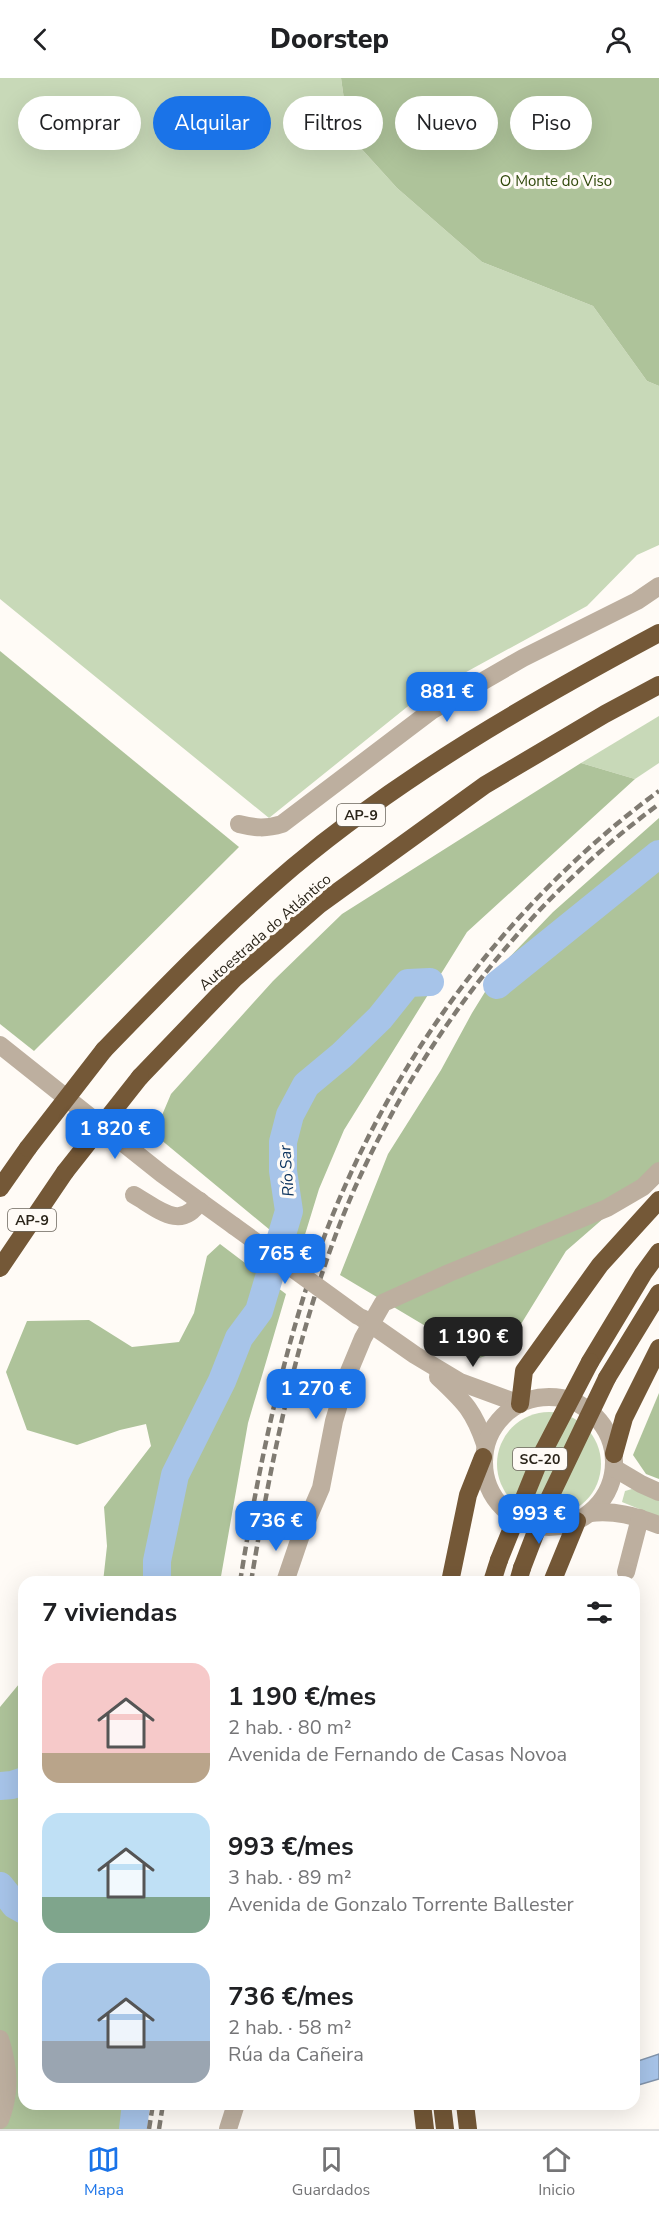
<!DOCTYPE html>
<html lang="es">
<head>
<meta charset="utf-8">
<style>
	body { margin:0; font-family:"Nunito Sans",sans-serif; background:#f6f6f6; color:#202124; height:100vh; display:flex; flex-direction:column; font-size:22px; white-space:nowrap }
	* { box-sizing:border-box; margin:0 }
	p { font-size:20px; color:#757577 }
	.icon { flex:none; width:33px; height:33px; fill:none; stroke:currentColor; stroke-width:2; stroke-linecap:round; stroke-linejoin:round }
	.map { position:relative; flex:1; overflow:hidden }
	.drawer { position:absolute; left:18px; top:1498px; width:622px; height:534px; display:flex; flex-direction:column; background:#fff; border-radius:18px; box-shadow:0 6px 24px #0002 }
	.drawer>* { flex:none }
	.banner { position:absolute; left:18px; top:18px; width:624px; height:54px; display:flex; gap:12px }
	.price { position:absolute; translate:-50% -51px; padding:0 14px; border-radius:12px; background:#1a73e8; color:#fff; font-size:20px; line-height:39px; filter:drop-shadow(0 2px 3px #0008) }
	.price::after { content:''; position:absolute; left:50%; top:36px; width:18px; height:14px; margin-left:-9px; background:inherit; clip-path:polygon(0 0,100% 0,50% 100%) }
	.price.current { background:#222; color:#fff }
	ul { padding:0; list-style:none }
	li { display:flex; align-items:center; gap:18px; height:150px; padding:0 24px }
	li span { display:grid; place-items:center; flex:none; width:168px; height:120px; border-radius:18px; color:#555 }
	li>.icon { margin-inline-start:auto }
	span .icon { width:72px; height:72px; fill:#fffc; stroke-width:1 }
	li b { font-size:26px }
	h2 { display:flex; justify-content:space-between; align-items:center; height:72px; padding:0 24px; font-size:26px }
	.pill { padding:0 21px; border-radius:27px; background:#fff; box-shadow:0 6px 24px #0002; font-size:21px; line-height:54px }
	.pill.current { background:#1a73e8; color:#fff }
	header { display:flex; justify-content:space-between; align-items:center; height:78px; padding:0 24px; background:#fff; font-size:27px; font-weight:800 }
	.tabs { display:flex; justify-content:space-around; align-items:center; height:84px; border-top:2px solid #e0e0e0; background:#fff; font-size:16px; color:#757577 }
	.tabs a { display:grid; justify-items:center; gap:3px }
	.tabs .current { color:#1a73e8 }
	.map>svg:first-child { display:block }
	.green { fill:#c8d9b8 }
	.forest { fill:#aec39a }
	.water { fill:#a7c4e9; stroke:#8294ab; stroke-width:1.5 }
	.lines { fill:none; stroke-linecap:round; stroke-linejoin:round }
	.river { stroke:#a7c4e9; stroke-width:28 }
	.minor { stroke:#bdaf9f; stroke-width:18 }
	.highway { stroke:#745837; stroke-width:18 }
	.rail { stroke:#807b72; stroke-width:4.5; stroke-dasharray:9 4.5; stroke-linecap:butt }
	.minor-bridge { stroke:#bdaf9f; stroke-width:18 }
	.highway-bridge { stroke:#745837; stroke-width:18 }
	.labels { text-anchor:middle; stroke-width:6; stroke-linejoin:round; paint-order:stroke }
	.shield { fill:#fffbf6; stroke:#6b655c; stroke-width:1.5 }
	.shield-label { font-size:14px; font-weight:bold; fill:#2b251a }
	.park-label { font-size:15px; fill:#2e4709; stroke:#fffbf6 }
	.street-label { font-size:15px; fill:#2b251a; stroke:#fffbf6 }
	.water-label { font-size:16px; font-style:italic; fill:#0a325e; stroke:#fffbf6 }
</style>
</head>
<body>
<header><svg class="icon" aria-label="back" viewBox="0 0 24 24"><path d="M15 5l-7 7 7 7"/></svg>Doorstep<svg class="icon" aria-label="person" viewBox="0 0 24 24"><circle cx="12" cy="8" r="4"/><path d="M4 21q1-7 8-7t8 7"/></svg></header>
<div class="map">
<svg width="659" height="2051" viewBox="0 0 659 2051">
	<rect width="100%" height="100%" fill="#fffbf6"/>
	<g class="green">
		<path d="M 0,0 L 341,0 L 349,57 L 397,110 L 482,184 L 593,228 L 647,303 L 659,308 L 659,467 L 637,477 L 587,528 L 417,621 L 269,740 L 0,521 Z"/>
		<path d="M 659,638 L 659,685 L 635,701 L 581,685 Z"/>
		<circle cx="549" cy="1386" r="52"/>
		<path d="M 632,1411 L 659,1422 L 659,1439 L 622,1424 L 625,1413 Z"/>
	</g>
	<g class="forest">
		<path d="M 341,0 L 659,0 L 659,308 L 647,303 L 593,228 L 482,184 L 397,110 L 349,57 Z"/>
		<path d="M 0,573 L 239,769 L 34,973 L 0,946 Z"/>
		<path d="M 581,685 L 635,701 L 467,854 L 344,1052 L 319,1111 L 299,1176 L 154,1056 L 171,1016 L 273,903 L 342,836 Z"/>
		<path d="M 659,740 L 659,1092 L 566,1173 L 505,1272 L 479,1280 L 340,1197 L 388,1076 L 441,992 L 472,935 L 501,888 L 553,834 Z"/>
		<path d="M 220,1166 L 286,1216 L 248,1345 L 220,1504 L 103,1504 L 107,1468 L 104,1429 L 151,1368 L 146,1346 L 120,1352 L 77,1367 L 27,1352 L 6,1294 L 27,1243 L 89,1242 L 132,1269 L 179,1264 L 194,1235 L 207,1178 Z"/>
		<path d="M 659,1315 L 659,1401 L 646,1396 L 633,1377 Z"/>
		<path d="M 24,1600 L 24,2026 L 141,2027 L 138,2051 L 0,2051 L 0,1629 Z"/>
	</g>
	<path class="water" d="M 659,1976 L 659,2001 L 635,2008 L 635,1984 Z"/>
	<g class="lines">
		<g class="river">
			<path d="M 497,907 L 659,776"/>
			<path d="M 157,1504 L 157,1483 L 175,1397 L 222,1303 L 239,1260 L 259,1233 L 289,1133 L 283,1093 L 283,1064 L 290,1037 L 306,1007 L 342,977 L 380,940 L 408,905 L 430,904"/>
			<path d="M 0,1708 L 12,1707 L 24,1703"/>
			<path d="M 0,1808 L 15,1827 L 24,1832"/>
			<path d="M 133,2051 L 136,2026"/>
		</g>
		<g class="minor">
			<path d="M 239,746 C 255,750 266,751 282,746 L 431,633 L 523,580 L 637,523 L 659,508"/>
			<path d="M 0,967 L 162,1096 L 234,1148"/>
			<path d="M 134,1117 C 157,1130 181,1154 200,1123"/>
			<path d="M 362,1240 L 415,1277 L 460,1304 L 520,1326"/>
			<path d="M 438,1299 C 464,1324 473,1331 485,1366"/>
			<circle cx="549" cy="1384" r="65"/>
			<path d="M 614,1390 L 641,1406 L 659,1414"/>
			<path d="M 590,1435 C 615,1432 635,1438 659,1447"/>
			<path d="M 626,1494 L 640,1440"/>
			<path d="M 285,1504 L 302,1454 L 321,1410 L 334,1343 L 348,1296 L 363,1260 L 383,1225 L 449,1195 L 607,1130 L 643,1109 L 659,1093"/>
			<path d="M 0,1961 C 9,1990 11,2014 0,2042"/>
			<path d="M 228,2051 L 236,2026"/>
		</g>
		<g class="highway">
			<path d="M 104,972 C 165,909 226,846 293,789 C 404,696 532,623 659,555"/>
			<path d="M 140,999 L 234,901 L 319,827 L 485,707 L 605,636 L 659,607"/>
			<path d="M 0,1110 L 28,1070"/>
			<path d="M 0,1190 L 65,1094"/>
			<path d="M 590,1284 L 643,1196 L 659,1174"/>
			<path d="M 607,1300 L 659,1215"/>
			<path d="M 520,1326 L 524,1293 L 600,1187 L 659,1122"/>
			<path d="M 614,1376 L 624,1340 L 659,1270"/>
			<path d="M 450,1504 L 468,1417 L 483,1379"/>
			<path d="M 492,1504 L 499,1482"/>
			<path d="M 518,1504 L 522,1490"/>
			<path d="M 552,1504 L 577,1443"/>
			<path d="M 422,2026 L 425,2051"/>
			<path d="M 442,2026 L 445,2051"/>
			<path d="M 465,2026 L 468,2051"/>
		</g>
		<g class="rail">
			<path d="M 240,1504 C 255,1411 274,1315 302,1224 C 363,1022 489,838 659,713"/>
			<path d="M 251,1504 C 272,1376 301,1234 353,1114 C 420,963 526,824 659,726"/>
			<path d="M 149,2051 L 153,2026"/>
			<path d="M 159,2051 L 163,2026"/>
		</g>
		<path class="minor-bridge" d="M 234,1148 L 358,1238"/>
		<g class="highway-bridge">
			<path d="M 28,1070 L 104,972"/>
			<path d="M 65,1094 L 140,999"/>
			<path d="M 499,1482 L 542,1376 L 590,1284"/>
			<path d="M 522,1490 L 547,1425 L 607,1300"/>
		</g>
	</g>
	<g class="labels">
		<g class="shield">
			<rect x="337" y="726" width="48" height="22" rx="4.5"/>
			<rect x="8" y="1131" width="48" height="22" rx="4.5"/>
			<rect x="513" y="1370" width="54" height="22" rx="4.5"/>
		</g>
		<g class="shield-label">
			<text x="361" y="742">AP-9</text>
			<text x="32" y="1147">AP-9</text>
			<text x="540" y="1386">SC-20</text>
		</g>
		<g class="park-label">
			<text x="556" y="108">O Monte do Viso</text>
		</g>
		<g class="street-label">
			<text transform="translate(265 854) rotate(-41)" y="5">Autoestrada do Atlántico</text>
		</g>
		<g class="water-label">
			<text transform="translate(286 1093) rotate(-94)" y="6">Río Sar</text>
		</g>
	</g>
</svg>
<b class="price" style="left:447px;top:645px">881 €</b>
<b class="price" style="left:115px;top:1082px">1 820 €</b>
<b class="price" style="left:285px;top:1207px">765 €</b>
<b class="price current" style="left:473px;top:1290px">1 190 €</b>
<b class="price" style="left:316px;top:1342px">1 270 €</b>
<b class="price" style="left:539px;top:1467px">993 €</b>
<b class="price" style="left:276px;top:1474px">736 €</b>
<div class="banner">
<a class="pill">Comprar</a>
<a class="pill current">Alquilar</a>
<a class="pill">Filtros</a>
<a class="pill">Nuevo</a>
<a class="pill">Piso</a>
</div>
<section class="drawer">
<h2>7 viviendas<svg class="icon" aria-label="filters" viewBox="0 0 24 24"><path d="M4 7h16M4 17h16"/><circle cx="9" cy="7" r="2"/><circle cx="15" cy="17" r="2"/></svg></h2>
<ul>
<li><span style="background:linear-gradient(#f6c9c9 75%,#b9a48a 0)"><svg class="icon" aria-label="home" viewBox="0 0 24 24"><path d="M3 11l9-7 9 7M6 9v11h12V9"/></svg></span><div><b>1 190 €/mes</b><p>2 hab. · 80 m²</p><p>Avenida de Fernando de Casas Novoa</p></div></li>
<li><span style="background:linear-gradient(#bfe0f5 70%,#7fa58c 0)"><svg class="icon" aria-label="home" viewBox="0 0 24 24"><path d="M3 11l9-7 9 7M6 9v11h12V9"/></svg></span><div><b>993 €/mes</b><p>3 hab. · 89 m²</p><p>Avenida de Gonzalo Torrente Ballester</p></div></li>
<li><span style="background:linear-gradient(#a9c7e8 65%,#9aa5b1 0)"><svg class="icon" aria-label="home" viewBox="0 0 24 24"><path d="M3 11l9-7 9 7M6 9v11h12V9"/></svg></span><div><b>736 €/mes</b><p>2 hab. · 58 m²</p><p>Rúa da Cañeira</p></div></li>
</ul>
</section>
</div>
<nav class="tabs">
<a class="current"><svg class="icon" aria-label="map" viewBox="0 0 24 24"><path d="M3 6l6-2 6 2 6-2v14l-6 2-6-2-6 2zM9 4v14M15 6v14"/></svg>Mapa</a>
<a><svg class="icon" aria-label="saved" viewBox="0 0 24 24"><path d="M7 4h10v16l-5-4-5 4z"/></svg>Guardados</a>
<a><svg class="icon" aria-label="home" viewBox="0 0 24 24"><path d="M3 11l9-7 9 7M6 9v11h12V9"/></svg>Inicio</a>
</nav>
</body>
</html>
